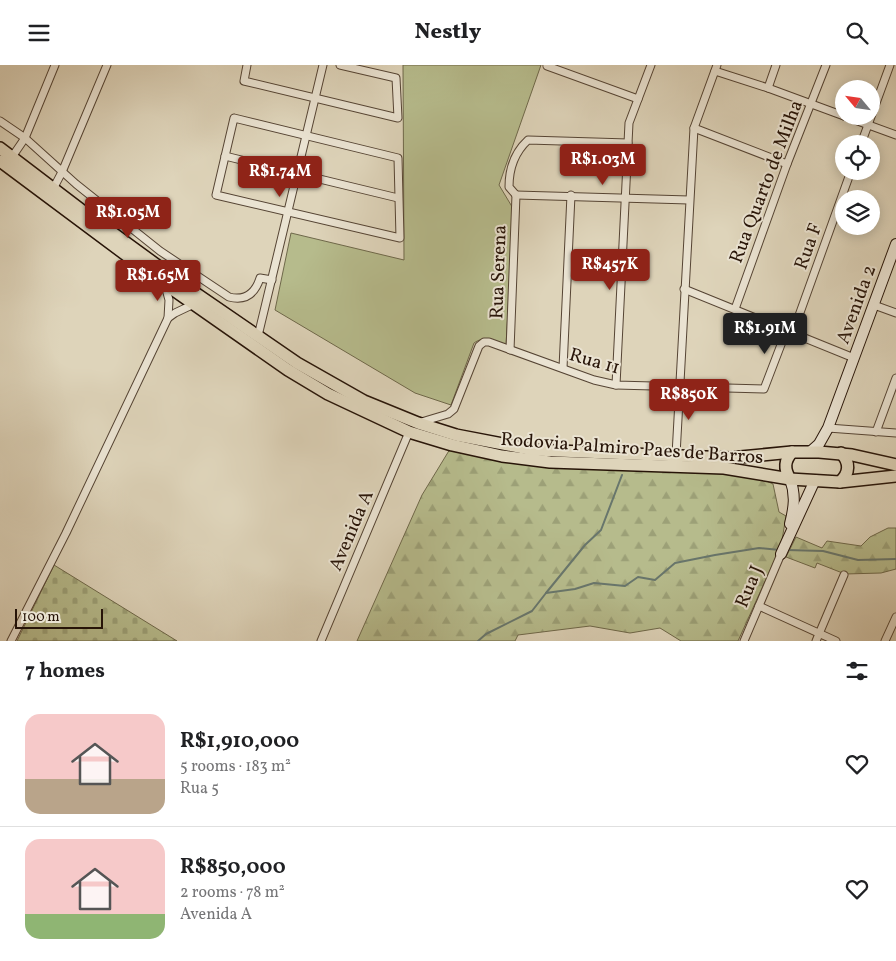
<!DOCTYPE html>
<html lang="en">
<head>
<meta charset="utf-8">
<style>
	body { margin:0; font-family:Vollkorn,serif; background:#f2f2f2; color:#202124; height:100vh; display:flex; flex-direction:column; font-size:19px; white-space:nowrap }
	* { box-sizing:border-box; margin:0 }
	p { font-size:16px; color:#757577 }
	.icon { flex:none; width:28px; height:28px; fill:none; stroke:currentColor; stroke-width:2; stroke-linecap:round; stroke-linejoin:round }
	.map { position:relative; height:576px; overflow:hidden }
	.side { display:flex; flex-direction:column; background:#fff; flex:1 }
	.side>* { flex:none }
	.needle { width:32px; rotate:299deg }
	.controls { position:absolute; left:835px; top:15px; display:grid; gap:10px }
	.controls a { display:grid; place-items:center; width:45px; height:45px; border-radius:50%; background:#fff; box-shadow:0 2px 12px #0003; font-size:25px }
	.scale { position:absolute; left:15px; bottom:12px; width:88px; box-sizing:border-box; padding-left:5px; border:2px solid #271408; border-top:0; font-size:14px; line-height:18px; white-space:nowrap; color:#271408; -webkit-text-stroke:4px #eae3d2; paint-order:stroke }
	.price { position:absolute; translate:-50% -42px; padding:0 11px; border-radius:5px; background:#8f2418; color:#fff; font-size:16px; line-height:32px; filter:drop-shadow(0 1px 2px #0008) }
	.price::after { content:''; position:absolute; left:50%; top:30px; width:15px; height:11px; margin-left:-8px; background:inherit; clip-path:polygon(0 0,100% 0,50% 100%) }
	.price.active { background:#222; color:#fff }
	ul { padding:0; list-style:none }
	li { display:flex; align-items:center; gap:15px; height:125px; padding:0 25px }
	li+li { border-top:1px solid #e0e0e0 }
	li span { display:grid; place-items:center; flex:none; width:140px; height:100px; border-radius:15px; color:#555 }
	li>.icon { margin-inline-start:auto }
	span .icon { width:60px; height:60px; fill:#fffc; stroke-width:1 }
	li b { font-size:21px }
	h2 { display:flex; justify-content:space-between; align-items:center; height:60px; padding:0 25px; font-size:21px }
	header { display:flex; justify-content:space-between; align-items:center; height:65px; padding:0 25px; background:#fff; font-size:22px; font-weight:800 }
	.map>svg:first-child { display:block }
	.grass { fill:#b6bb8c; stroke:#6e684a }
	.forest { fill:url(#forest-firs); stroke:#6e684a }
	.cemetery { fill:url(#cemetery-stones); stroke:#6e684a }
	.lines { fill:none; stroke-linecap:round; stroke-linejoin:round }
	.stream { stroke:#68766c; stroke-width:2 }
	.street-casing { stroke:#554434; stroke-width:9 }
	.secondary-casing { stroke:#271408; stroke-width:12 }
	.primary-casing { stroke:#271408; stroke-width:14 }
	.street { stroke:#eae3d2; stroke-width:7 }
	.secondary { stroke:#eae3d2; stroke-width:10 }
	.primary { stroke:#ded4ba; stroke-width:11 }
	.labels { text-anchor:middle; stroke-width:4; stroke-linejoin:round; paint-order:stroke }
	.street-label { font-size:19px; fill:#271408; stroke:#eae3d2 }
</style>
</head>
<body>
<header><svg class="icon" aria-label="menu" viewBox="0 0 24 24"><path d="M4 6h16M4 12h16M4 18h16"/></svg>Nestly<svg class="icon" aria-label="search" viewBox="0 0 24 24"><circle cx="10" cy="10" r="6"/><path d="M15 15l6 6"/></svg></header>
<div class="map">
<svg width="896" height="576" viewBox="0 0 896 576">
	<defs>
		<pattern id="forest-firs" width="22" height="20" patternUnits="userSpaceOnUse" patternTransform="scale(1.25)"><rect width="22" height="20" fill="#b6bb8c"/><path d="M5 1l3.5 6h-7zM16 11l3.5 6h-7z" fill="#9ca077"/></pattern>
		<pattern id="cemetery-stones" width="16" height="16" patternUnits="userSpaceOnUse" patternTransform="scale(1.25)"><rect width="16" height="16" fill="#b6bb8c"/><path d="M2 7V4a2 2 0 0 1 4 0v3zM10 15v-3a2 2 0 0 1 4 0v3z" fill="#9ca077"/></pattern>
	</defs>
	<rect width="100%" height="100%" fill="#ded4ba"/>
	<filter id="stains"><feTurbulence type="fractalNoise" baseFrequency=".004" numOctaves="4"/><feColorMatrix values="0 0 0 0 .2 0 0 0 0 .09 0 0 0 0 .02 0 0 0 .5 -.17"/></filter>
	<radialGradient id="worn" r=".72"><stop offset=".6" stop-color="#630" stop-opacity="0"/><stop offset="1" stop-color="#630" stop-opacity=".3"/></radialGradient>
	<path class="grass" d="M 403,0 L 541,0 L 499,120 L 514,145 L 506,280 C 494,276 485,270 474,278 L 451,340 L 415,328 L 275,245 L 291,168 L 404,195 Z"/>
	<g class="forest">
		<path d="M 450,384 L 544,401 L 723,409 L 762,414 L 773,419 L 779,447 L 786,451 L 781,481 L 738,576 L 681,576 L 660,563 L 630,568 L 590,561 L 518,570 L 515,576 L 357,576 L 422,430 Z"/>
		<path d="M 888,463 L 896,463 L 896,504 L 881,508 L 845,509 L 817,498 L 815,503 L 786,492 L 796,472 L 822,483 L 827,476 L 861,481 L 870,472 Z"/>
	</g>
	<path class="cemetery" d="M 54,500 L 177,576 L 17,576 Z"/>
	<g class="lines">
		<g class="stream">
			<path d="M 787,485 L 823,486 L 858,495 L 896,494"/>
			<path d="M 546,528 L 585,480 L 601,465 L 622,410"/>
			<path d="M 478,576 L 486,569 L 532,546 L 546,528 L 575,524 L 594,518 L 625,521 L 638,512 L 655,515 L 675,498 L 715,490 L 759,483 L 780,485"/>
		</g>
		<defs>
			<g id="street">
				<path d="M 247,0 L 244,16 L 398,53 L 396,13 L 340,0"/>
				<path d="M 548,0 L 547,1 L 638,34"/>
				<path d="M 715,6 L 768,23 L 844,51"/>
				<path d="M 768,23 L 776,0"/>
				<path d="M 844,51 L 896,70"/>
				<path d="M 234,53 L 398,93 L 400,173 L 216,130 Z"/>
				<path d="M 0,56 L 25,73 L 76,119 L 160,186 L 229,232 C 245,236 255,229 260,213 L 272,215"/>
				<path d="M 694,63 L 787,99"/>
				<path d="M 861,79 L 890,0"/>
				<path d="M 225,91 L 398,133"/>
				<path d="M 12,92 L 25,73 L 55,0"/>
				<path d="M 53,124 L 62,107 L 107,0"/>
				<path d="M 516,130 L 689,135"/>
				<path d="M 516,130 L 509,122 C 509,104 515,87 528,75 L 628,78"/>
				<path d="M 684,224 L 854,293"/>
				<path d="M 874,240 L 896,248"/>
				<path d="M 735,244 L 787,99 L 826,0"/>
				<path d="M 168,253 L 175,248 L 194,239"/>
				<path d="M 793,267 L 851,106"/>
				<path d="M 258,271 L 323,0"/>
				<path d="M 510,285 L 516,130"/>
				<path d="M 563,303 L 571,130"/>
				<path d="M 616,320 L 629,58 L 651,0"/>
				<path d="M 418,358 L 448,349 L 454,344 L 479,281 L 484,277 L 489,277 L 594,315 L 616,320 L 764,324 L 787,264"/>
				<path d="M 828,363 L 896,368"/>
				<path d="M 876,367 L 896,313"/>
				<path d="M 676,390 L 694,63 L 717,0"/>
				<path d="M 759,541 L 836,576"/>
				<path d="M 11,576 L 66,468 L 168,253 L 169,235 L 165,220"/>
				<path d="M 321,576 L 409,367"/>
				<path d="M 744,576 L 781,489"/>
				<path d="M 816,576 L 844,510"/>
				<path d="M 885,576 L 896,552"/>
			</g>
			<g id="secondary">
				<path d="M 810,387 L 819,379 L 828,363 L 896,179"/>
				<path d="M 790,459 C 794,443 796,430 790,414"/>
				<path d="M 781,489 L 815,415"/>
			</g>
			<g id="primary">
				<path d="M 0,83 L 84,147 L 188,223 L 297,298 L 364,336 L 418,358 L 456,370 L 534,385 L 730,393 L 792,387 L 819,387 L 852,390 L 896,400"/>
				<path d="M 0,96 L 165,219 L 288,305 L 328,329 L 409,367 L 452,380 L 502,391 L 550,397 L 724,403 L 790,414 L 840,417 L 896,411"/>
				<path d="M 790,414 C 784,404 784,396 792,387"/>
				<path d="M 840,417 C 850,408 850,397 841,388"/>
			</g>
		</defs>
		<use href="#street" class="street-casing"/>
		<use href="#secondary" class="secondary-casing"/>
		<use href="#primary" class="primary-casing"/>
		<use href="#street" class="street"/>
		<use href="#secondary" class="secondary"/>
		<use href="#primary" class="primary"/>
	</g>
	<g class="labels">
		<g class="street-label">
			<text transform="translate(765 116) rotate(-69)" y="7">Rua Quarto de Milha</text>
			<text transform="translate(807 181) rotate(-70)" y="7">Rua F</text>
			<text transform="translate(497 207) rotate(-88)" y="7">Rua Serena</text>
			<text transform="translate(855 239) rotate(-70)" y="7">Avenida 2</text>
			<text transform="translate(595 295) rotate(16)" y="7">Rua 11</text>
			<text transform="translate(632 382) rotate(4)" y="7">Rodovia Palmiro Paes de Barros</text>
			<text transform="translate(350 465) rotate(-67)" y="7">Avenida A</text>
			<text transform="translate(748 521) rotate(-67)" y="7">Rua J</text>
		</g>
	</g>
	<rect width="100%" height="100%" filter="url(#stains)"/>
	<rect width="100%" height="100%" fill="url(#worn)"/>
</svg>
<div class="controls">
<a><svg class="needle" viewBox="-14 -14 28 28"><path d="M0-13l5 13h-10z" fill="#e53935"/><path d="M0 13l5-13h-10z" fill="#757577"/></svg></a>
<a><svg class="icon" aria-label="locate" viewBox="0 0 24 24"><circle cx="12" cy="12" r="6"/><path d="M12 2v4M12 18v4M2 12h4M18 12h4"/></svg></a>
<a><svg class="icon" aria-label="layers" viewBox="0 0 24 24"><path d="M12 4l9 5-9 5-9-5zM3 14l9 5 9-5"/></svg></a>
</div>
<div class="scale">100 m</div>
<b class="price" style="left:603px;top:121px">R$1.03M</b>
<b class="price" style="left:280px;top:133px">R$1.74M</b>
<b class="price" style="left:128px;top:174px">R$1.05M</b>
<b class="price" style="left:610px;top:226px">R$457K</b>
<b class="price" style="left:158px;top:237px">R$1.65M</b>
<b class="price active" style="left:765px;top:290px">R$1.91M</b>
<b class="price" style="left:689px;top:356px">R$850K</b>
</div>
<section class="side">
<h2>7 homes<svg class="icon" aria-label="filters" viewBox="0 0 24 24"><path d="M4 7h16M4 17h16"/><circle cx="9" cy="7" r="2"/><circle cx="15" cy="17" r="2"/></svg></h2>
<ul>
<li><span style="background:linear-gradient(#f6c9c9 65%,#b9a48a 0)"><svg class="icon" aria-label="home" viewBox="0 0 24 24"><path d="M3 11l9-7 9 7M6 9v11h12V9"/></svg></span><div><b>R$1,910,000</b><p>5 rooms · 183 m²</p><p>Rua 5</p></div><svg class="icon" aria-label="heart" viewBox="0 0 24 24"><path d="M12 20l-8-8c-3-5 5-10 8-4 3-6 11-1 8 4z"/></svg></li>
<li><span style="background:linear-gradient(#f6c9c9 75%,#8fb573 0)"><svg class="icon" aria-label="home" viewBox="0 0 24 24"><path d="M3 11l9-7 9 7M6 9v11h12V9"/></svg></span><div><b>R$850,000</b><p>2 rooms · 78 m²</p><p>Avenida A</p></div><svg class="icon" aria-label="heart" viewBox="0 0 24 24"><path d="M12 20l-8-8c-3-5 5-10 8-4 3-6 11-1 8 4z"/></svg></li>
</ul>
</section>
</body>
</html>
